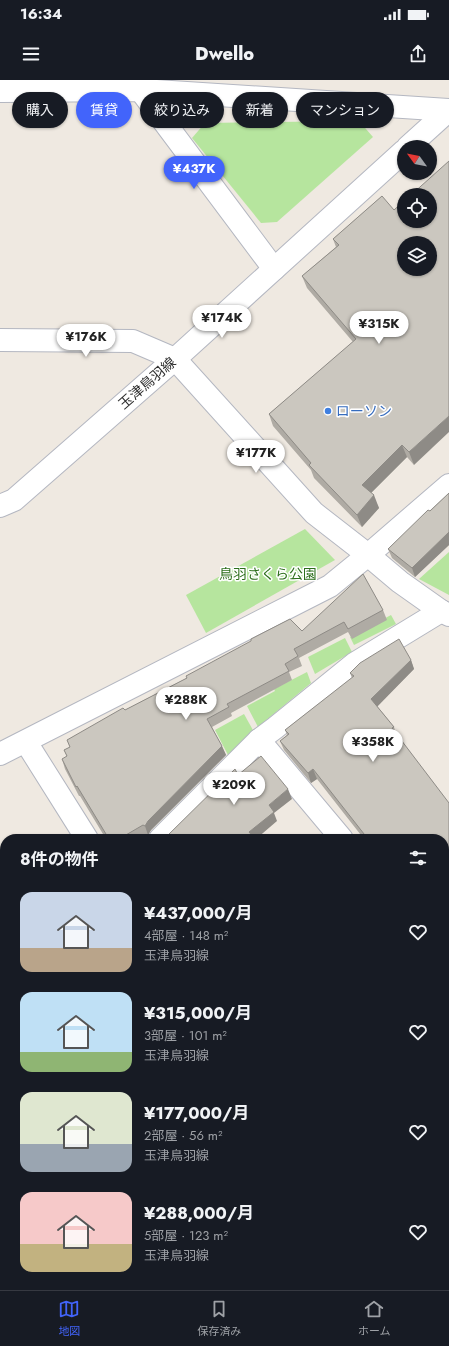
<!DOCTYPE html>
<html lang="ja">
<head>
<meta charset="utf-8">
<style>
	body { margin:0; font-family:Jost,"Noto Sans JP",sans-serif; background:#242831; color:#f1f3f6; height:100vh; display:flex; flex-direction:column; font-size:15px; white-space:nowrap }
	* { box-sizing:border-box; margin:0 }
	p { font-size:13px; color:#9ea1a6 }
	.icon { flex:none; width:22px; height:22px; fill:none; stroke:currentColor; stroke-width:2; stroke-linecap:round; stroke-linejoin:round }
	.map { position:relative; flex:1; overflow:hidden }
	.sheet { position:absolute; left:0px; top:754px; width:449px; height:456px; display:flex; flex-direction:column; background:#171b24; border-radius:16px 16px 0 0; box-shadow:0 1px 3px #0004 }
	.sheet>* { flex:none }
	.guide { position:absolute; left:12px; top:12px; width:425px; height:36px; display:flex; gap:8px }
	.needle { width:26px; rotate:303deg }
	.controls { position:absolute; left:397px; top:60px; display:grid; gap:8px }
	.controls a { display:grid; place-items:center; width:40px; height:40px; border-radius:50%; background:#171b24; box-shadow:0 1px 3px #0004; font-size:20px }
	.price { position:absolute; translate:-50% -34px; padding:0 9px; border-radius:14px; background:#fff; color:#222; font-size:13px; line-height:26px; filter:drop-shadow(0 1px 2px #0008) }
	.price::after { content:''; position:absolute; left:50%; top:24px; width:12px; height:9px; margin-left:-6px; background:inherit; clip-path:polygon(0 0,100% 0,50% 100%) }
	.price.current { background:#4264fb; color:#fff }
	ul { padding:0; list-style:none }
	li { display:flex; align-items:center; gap:12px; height:100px; padding:0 20px }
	li span { display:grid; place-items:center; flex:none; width:112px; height:80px; border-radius:12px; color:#555 }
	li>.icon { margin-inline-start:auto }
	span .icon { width:48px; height:48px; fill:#fffc; stroke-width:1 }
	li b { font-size:17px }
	h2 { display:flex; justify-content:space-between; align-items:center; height:48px; padding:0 20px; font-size:17px }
	.tag { padding:0 14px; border-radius:18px; background:#171b24; box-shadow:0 1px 3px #0004; font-size:14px; line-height:36px }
	.tag.current { background:#4264fb; color:#fff }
	.status { display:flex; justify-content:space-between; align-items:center; height:28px; padding:0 20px; background:#171b24; direction:ltr }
	.status svg { height:11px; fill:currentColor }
	header { display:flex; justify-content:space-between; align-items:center; height:52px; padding:0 20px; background:#171b24; font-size:18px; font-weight:800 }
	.tabs { display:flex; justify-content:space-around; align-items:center; height:56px; border-top:1px solid #363941; background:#171b24; font-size:11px; color:#9ea1a6 }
	.tabs a { display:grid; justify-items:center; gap:2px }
	.tabs .current { color:#4264fb }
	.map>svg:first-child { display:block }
	.green { fill:#b6e59e }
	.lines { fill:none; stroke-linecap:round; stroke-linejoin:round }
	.minor-casing { stroke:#b4b7c1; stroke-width:24 }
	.minor { stroke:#fff; stroke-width:22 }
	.wall { fill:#afaba4 }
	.shaded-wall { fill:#8e8b86 }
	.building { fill:#cbc7bf; stroke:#8e8b86; fill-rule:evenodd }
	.shop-dot { fill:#3f7fe0; stroke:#fff; stroke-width:1.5 }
	.labels { text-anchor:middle; stroke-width:3; stroke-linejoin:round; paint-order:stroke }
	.street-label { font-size:14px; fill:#2e2e2e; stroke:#fff }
	.shop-label { font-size:14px; fill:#366cbe; stroke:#fff; text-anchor:start }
	.park-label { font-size:14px; fill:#2c6e1b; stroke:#fff }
</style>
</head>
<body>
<div class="status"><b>16:34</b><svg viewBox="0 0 49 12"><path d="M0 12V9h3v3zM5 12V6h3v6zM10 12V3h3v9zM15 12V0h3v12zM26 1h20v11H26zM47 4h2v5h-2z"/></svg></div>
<header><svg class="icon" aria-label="menu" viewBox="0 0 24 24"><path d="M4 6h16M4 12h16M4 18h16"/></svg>Dwello<svg class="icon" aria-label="share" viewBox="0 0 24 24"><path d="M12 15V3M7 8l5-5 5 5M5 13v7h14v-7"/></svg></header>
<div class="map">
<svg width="449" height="1210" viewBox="0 0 449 1210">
	<rect width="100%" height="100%" fill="#efe9e1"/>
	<g class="green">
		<path d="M 359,41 L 373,57 L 277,142 L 261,143 L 192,58 L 205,43 Z"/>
		<path d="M 305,449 L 335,480 L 206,553 L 186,515 Z"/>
		<path d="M 449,472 L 449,515 L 419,499 Z"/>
		<path d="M 391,535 L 396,544 L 354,565 L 350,557 Z"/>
		<path d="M 345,558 L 352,572 L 315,594 L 308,577 Z"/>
		<path d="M 307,592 L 311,603 L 258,647 L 247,626 L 275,611 L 274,609 Z"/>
		<path d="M 244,634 L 254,652 L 228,675 L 215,650 Z"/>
	</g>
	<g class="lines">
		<defs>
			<g id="minor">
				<path d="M 135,3 L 274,189"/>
				<path d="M 0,11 L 141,10 L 449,30"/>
				<path d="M 408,67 L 449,30"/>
				<path d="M 0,260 L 133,261 L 175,279 L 314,433 L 368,475 L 400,502 L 441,531 L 449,535"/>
				<path d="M 0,426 L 14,420 L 175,279 L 404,71"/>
				<path d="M 259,660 L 342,759"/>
				<path d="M 26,662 L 87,759"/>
				<path d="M 0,674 L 330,506 L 368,475 L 449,405"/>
				<path d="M 160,759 L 259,660 L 275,648 L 354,584 L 441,531"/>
				<path d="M 0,905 L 5,903"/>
				<path d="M 444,960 L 449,966"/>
				<path d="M 118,1205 L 122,1210"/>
				<path d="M 405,1205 L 408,1210"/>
			</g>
		</defs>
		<use href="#minor" class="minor-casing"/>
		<use href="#minor" class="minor"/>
	</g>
	<g class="wall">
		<path d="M 382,116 L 414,385 L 407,377 L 371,413 L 379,428 L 362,447 L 314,398 L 311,390 L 273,346 L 269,334 L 353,262 L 307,208 L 302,196 L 336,167 L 333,159 Z"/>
		<path d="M 449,413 L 449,465 L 415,497 L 392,478 L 388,469 Z"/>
		<path d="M 383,530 L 387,540 L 352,559 L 348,552 L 299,578 L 302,586 L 289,592 L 292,600 L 231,633 L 232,636 L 212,647 L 226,675 L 151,750 L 148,755 L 147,754 L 138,759 L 106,759 L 80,716 L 79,716 L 65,689 L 62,679 L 67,677 L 64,670 L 70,667 L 67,660 L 187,598 L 186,596 L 302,551 Z"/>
		<path d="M 411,580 L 414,589 L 377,626 L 394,647 L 396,654 L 444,759 L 364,759 L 317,699 L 311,703 L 284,670 L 280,661 L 287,655 L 285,650 L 352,598 L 350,593 Z"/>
		<path d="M 444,932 L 449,939 L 449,949 L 448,948 L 444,948 Z"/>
		<path d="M 439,1205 L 444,1205 L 449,1210 L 442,1210 Z"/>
	</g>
	<g class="shaded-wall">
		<path d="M 449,336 L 449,352 L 414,385 L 409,372 Z"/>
		<path d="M 402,365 L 407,377 L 367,417 L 362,405 Z"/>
		<path d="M 374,415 L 379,428 L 362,447 L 357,435 Z"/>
		<path d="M 449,452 L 449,465 L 415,497 L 412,488 Z"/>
		<path d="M 411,580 L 414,589 L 375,629 L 371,619 Z"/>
		<path d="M 222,666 L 226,675 L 151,750 L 148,755 L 145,746 L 148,741 Z"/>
		<path d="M 313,689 L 317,699 L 311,703 L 308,693 Z"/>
		<path d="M 288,709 L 292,719 L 274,733 L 277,741 L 256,759 L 251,759 L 249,752 L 269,725 Z"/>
	</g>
	<g class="building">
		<path d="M 449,81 L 449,336 L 409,372 L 402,365 L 362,405 L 374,415 L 357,435 L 309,385 L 311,383 L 269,334 L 356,259 L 302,196 L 339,165 L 333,159 L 382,116 L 394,130 L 404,121 L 404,141 L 430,141 L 430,115 L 411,115 ZM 404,163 L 430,163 L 430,189 L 404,189 Z"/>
		<path d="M 449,413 L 449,452 L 412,488 L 388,469 L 428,430 L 430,431 Z"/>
		<path d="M 363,494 L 383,530 L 348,549 L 344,542 L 294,569 L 298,576 L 285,584 L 289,591 L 227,624 L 229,627 L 207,639 L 222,666 L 148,741 L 145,746 L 143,745 L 119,759 L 109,759 L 77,706 L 76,707 L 62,679 L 67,676 L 64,670 L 70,667 L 67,660 L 123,628 L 125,630 L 187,598 L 186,596 L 251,561 L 251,559 L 290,539 L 302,551 Z"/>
		<path d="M 399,559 L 411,580 L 371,619 L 394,647 L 392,648 L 449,723 L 449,906 L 444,882 L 444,759 L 368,759 L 313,689 L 308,693 L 280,661 L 289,654 L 285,650 L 354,596 L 350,593 L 360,583 Z"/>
		<path d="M 261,676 L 288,709 L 269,725 L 274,732 L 249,752 L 255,759 L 164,759 L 165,758 L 235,689 L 238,695 Z"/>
		<path d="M 444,932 L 449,939 L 449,942 L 444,939 Z"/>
		<path d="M 444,968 L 449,968 L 449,1210 L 445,1210 L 441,1205 L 444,1205 Z"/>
	</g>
	<circle class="shop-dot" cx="328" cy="331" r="4"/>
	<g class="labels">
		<g class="street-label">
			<text transform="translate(147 303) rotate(-41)" y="5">玉津鳥羽線</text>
		</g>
		<g class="shop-label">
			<text x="336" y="336">ローソン</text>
		</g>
		<g class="park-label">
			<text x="268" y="499">鳥羽さくら公園</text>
		</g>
	</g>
</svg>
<div class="controls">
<a><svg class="needle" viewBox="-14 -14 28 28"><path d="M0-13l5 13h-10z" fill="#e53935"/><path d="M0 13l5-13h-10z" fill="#9ea1a6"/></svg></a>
<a><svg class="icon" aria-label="locate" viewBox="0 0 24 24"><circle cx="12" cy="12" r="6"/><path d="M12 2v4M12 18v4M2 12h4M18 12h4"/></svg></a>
<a><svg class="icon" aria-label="layers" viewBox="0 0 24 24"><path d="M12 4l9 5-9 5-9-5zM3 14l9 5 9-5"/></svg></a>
</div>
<b class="price current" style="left:194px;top:110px">¥437K</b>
<b class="price" style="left:222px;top:259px">¥174K</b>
<b class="price" style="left:379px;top:265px">¥315K</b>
<b class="price" style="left:86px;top:278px">¥176K</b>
<b class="price" style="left:256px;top:394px">¥177K</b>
<b class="price" style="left:186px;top:641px">¥288K</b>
<b class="price" style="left:373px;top:683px">¥358K</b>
<b class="price" style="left:234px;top:726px">¥209K</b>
<div class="guide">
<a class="tag">購入</a>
<a class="tag current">賃貸</a>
<a class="tag">絞り込み</a>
<a class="tag">新着</a>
<a class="tag">マンション</a>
</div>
<section class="sheet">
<h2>8件の物件<svg class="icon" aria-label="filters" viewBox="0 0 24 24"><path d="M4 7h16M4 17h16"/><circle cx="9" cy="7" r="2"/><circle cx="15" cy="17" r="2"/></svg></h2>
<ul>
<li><span style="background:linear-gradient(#c9d6e8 70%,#b9a48a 0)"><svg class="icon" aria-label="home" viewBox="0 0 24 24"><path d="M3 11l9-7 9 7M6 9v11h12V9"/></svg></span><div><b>¥437,000/月</b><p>4部屋 · 148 m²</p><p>玉津鳥羽線</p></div><svg class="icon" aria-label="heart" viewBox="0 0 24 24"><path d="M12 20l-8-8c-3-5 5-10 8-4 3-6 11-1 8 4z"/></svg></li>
<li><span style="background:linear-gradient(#bfe0f5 75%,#8fb573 0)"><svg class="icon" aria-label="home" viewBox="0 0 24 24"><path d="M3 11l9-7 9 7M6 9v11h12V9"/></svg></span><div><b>¥315,000/月</b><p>3部屋 · 101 m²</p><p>玉津鳥羽線</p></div><svg class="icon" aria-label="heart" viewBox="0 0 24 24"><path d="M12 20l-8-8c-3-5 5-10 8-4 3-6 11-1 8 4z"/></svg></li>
<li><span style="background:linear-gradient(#dfe7d0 65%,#9aa5b1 0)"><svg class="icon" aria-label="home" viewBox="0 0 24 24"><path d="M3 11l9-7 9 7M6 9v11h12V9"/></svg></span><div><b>¥177,000/月</b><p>2部屋 · 56 m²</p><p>玉津鳥羽線</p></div><svg class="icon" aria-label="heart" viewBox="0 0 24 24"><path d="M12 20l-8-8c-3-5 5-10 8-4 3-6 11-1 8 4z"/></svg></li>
<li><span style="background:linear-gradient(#f6c9c9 65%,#c2b280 0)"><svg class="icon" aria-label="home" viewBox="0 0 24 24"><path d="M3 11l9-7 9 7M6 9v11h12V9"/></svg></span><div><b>¥288,000/月</b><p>5部屋 · 123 m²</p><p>玉津鳥羽線</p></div><svg class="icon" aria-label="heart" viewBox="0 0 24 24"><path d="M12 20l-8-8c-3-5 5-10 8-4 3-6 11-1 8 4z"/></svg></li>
</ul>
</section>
</div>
<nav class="tabs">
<a class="current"><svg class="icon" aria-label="map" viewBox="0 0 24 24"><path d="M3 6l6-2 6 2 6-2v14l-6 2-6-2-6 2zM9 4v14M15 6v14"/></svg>地図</a>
<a><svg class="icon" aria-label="saved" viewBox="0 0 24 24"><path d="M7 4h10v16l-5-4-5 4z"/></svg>保存済み</a>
<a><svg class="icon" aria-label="home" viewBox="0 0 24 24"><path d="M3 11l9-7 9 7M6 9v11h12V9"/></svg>ホーム</a>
</nav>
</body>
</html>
